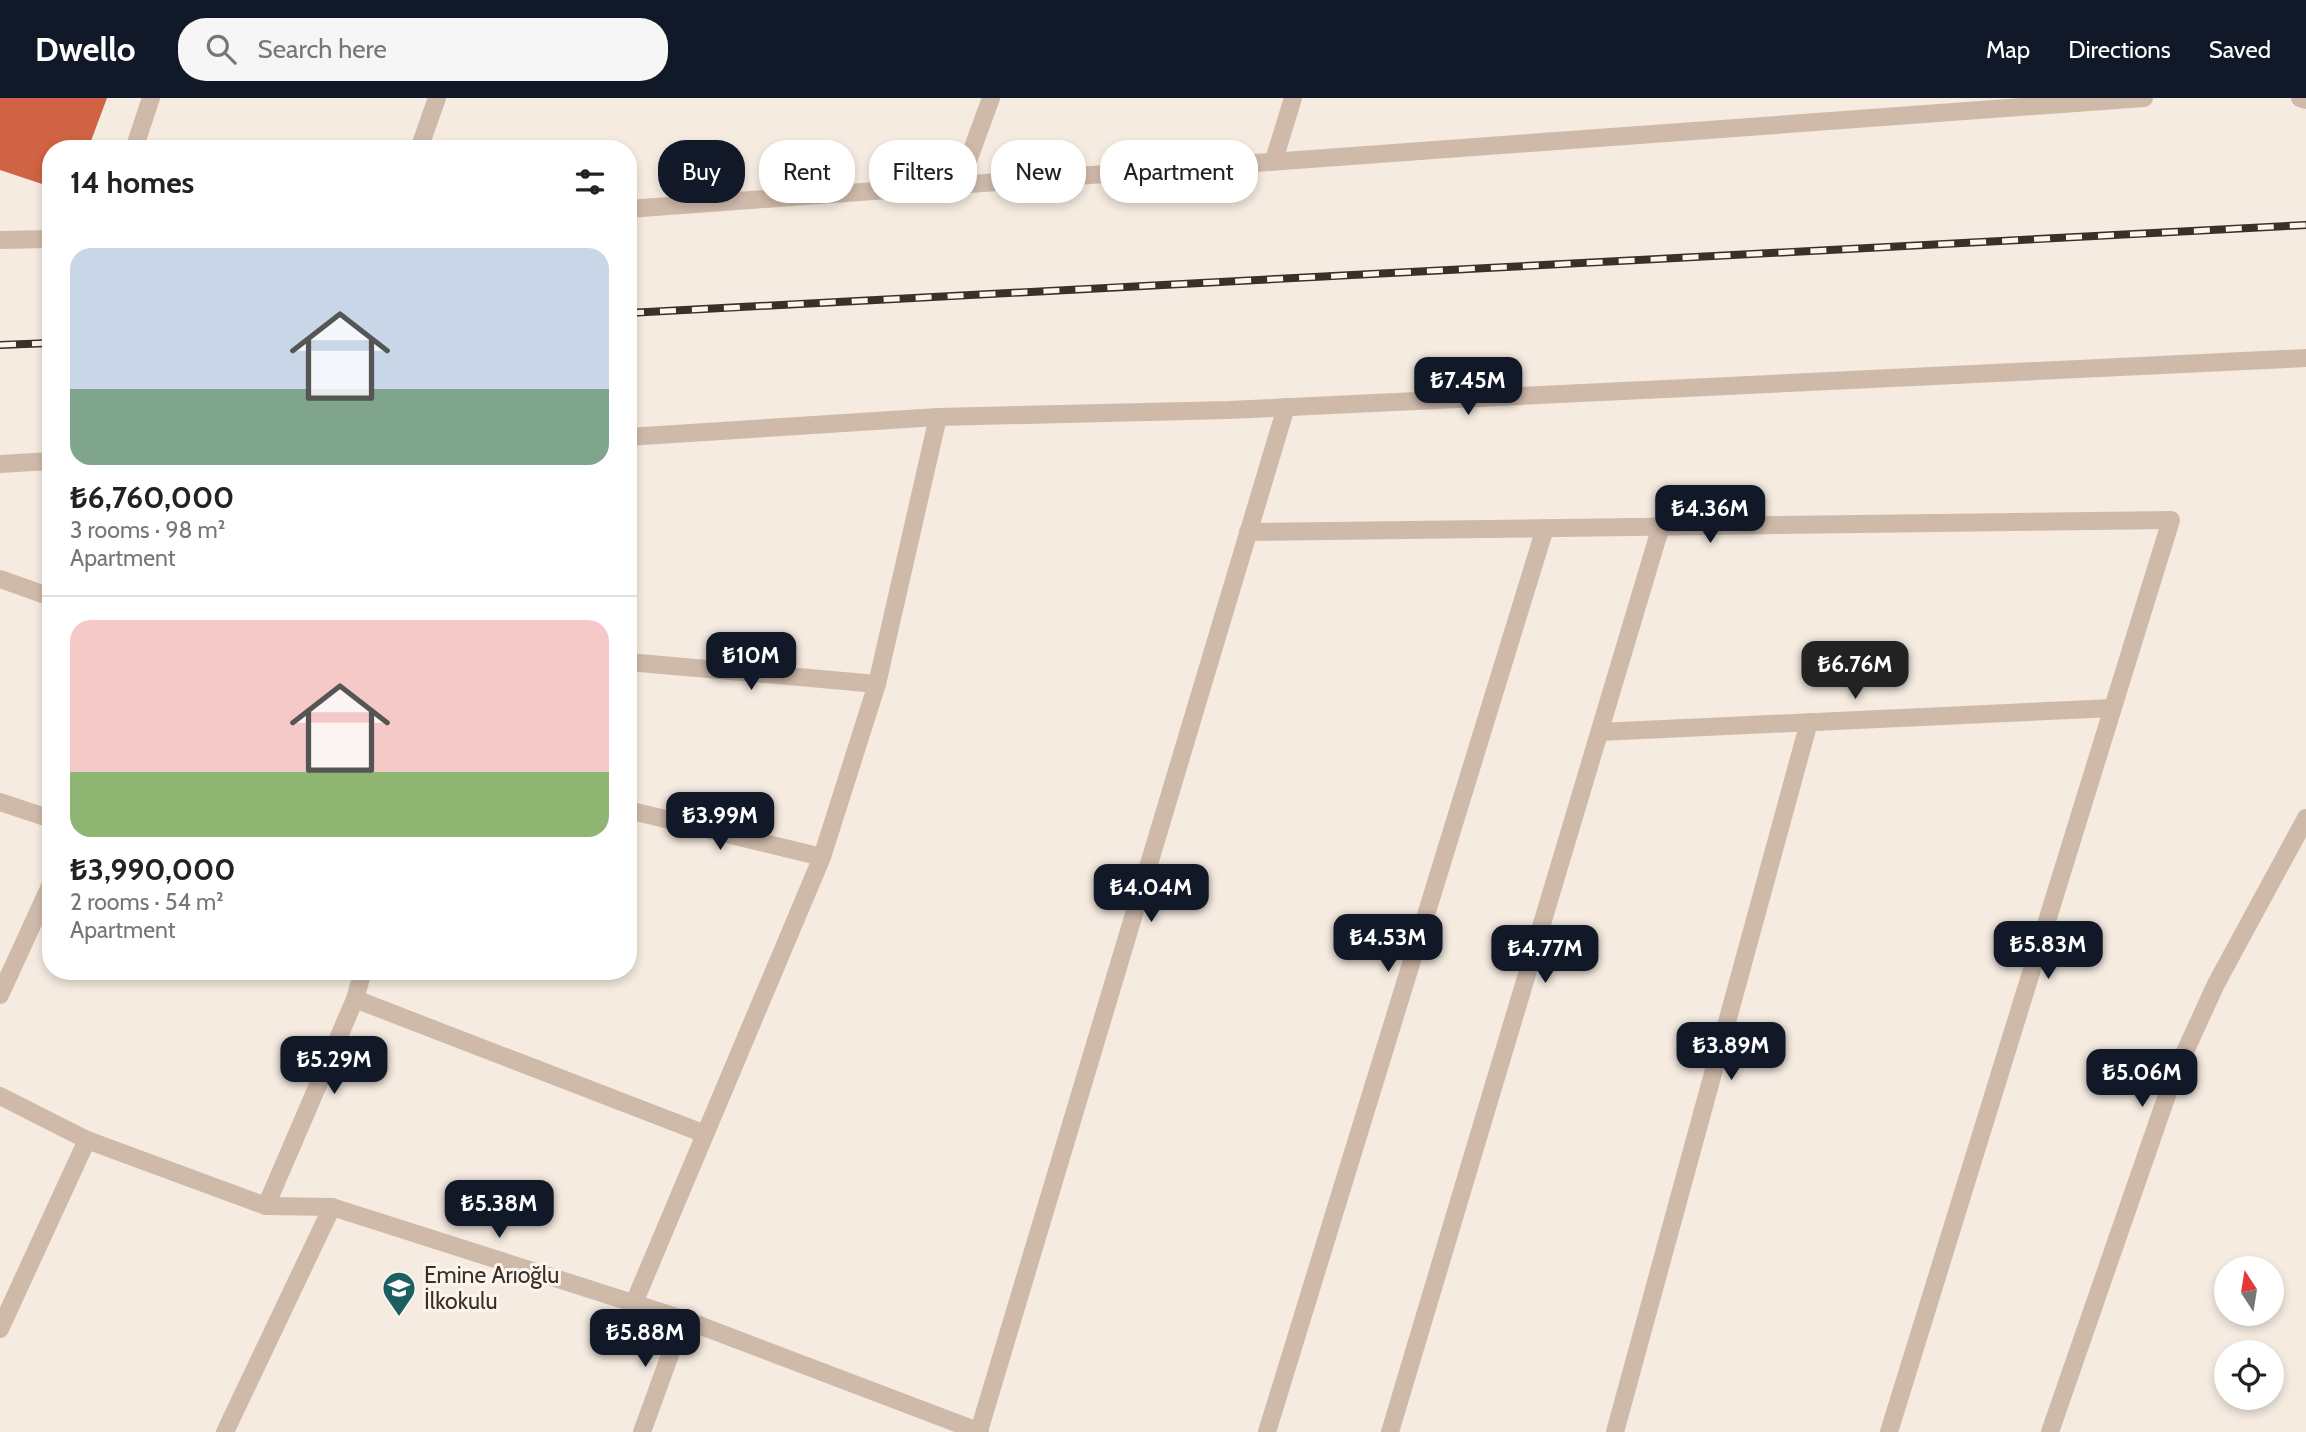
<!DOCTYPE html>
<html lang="en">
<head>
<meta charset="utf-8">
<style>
	body { margin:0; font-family:Cabin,sans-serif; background:#f6f6f6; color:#222; height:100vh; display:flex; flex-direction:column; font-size:26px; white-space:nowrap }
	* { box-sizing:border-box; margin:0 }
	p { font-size:23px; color:#767676 }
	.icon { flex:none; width:38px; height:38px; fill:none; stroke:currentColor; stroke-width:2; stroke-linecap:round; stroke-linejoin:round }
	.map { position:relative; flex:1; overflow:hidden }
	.details { position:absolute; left:42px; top:42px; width:595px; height:840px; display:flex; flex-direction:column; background:#fff; border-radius:28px; box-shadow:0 4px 10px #0003 }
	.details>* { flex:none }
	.hud { position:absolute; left:658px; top:42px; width:665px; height:63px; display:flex; gap:14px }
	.needle { width:46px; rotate:348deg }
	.tools { position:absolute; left:2214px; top:1158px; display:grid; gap:14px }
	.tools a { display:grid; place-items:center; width:70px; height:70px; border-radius:50%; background:#fff; box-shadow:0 4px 10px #0003; font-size:35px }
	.price { position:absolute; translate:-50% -60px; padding:0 16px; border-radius:14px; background:#111827; color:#fff; font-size:23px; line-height:46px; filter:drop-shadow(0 2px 4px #0008) }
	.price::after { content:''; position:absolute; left:50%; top:42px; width:21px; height:16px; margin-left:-10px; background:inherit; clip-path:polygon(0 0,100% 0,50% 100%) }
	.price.current { background:#222; color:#fff }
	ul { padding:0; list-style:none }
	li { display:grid; align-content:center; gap:14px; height:371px; padding:0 28px }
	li+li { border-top:2px solid #e0e0e0 }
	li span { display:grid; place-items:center; height:217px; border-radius:21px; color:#555 }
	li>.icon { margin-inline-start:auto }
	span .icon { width:126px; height:126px; fill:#fffc; stroke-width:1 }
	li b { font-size:30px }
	h2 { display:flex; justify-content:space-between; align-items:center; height:84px; padding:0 28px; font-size:30px }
	.chip { padding:0 24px; border-radius:28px; background:#fff; box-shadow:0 4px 10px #0003; font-size:24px; line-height:63px }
	.chip.current { background:#111827; color:#fff }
	header { display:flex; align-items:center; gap:42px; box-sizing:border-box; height:98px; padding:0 35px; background:#111827; color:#fff }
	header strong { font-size:33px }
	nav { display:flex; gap:38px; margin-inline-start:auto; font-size:24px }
	.search { width:490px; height:63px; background:#f6f6f6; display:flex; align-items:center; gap:18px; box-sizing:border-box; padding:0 24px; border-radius:28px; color:#767676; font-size:26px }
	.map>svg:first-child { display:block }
	.building { fill:#d06343 }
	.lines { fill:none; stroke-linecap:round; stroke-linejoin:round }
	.minor { stroke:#cfbaaa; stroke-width:18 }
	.rail-casing { stroke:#3c2f2a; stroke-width:8 }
	.rail { stroke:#fcf5ed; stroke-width:5; stroke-dasharray:16; stroke-linecap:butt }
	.labels { text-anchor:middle; stroke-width:6; stroke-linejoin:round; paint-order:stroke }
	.poi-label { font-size:23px; fill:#3c2f2a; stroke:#fcf5ed; text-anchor:start }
</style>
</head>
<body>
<header>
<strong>Dwello</strong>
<div class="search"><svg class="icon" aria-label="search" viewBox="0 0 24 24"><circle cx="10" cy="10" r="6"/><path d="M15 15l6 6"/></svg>Search here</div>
<nav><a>Map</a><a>Directions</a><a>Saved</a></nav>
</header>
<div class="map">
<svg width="2306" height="1334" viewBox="0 0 2306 1334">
	<rect width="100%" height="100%" fill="#f5ebe0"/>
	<path class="building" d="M 0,0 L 107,0 L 88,51 L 51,51 L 51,89 L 0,72 Z"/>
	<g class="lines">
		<g class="minor">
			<path d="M 2300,0 L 2306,2"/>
			<path d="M 134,51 L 151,0"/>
			<path d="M 419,51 L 437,0"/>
			<path d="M 1274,62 L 1293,0"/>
			<path d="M 960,85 L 991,0"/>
			<path d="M 628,111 L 2144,0"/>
			<path d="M 0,142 L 51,141"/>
			<path d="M 628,339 L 938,319 L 1229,312 L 2306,260"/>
			<path d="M 0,366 L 51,363"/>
			<path d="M 1248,434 L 2171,422 L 1889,1334"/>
			<path d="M 0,481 L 51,499"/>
			<path d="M 628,564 L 877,586"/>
			<path d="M 1600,634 L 2112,610"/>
			<path d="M 0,704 L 51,721"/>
			<path d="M 628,712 L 822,759"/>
			<path d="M 0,897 L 51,786"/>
			<path d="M 355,901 L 705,1036"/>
			<path d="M 0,998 L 87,1042 L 266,1108 L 332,1109 L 683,1221 L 980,1334"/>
			<path d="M 266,1108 L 355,901 L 363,873"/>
			<path d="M 634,1205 L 822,759 L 877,586 L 938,319"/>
			<path d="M 0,1231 L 87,1042"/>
			<path d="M 979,1333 L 1286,309"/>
			<path d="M 225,1334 L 332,1109"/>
			<path d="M 642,1334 L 683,1221"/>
			<path d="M 1267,1334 L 1545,430"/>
			<path d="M 1390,1334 L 1661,428"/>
			<path d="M 1615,1334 L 1809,624"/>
			<path d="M 2050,1334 L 2173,980 L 2216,886 L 2306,720"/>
		</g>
		<defs>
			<g id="rail">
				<path d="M 628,215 L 2306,127"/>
				<path d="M 0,247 L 51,245"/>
			</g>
		</defs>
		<use href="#rail" class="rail-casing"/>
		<use href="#rail" class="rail"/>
	</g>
	<defs>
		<symbol id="school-pin" viewBox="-11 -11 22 30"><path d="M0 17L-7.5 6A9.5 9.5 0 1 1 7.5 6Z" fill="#1b5f62" stroke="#fcf5ed"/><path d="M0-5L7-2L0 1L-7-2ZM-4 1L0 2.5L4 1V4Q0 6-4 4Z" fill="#fff"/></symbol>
	</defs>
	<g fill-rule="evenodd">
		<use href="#school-pin" x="380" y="1171" width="38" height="52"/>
	</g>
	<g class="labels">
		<g class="poi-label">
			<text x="424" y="1185">Emine Arıoğlu<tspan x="424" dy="26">İlkokulu</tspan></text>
		</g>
	</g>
</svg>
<div class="tools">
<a><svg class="needle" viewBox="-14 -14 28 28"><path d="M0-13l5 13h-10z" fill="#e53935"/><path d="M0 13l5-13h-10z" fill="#767676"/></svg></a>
<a><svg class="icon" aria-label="locate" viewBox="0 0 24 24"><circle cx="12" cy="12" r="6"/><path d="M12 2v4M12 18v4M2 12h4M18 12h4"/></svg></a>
</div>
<b class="price" style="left:1468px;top:319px">₺7.45M</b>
<b class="price" style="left:1710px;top:447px">₺4.36M</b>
<b class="price" style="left:751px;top:594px">₺10M</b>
<b class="price current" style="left:1855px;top:603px">₺6.76M</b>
<b class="price" style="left:720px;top:754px">₺3.99M</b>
<b class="price" style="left:1151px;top:826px">₺4.04M</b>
<b class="price" style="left:1388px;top:876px">₺4.53M</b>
<b class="price" style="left:2048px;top:883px">₺5.83M</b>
<b class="price" style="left:1545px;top:887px">₺4.77M</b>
<b class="price" style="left:1731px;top:984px">₺3.89M</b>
<b class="price" style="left:334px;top:998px">₺5.29M</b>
<b class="price" style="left:2142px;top:1011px">₺5.06M</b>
<b class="price" style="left:499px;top:1142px">₺5.38M</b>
<b class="price" style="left:645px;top:1271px">₺5.88M</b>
<div class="hud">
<a class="chip current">Buy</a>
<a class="chip">Rent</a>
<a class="chip">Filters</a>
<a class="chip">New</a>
<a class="chip">Apartment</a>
</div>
<section class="details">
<h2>14 homes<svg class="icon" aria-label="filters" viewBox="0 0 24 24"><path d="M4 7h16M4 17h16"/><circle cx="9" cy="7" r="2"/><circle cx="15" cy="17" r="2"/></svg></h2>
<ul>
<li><span style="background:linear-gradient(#c9d6e8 65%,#7fa58c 0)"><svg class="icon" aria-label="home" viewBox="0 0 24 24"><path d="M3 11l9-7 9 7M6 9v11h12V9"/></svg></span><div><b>₺6,760,000</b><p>3 rooms · 98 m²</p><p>Apartment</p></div></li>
<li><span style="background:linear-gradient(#f6c9c9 70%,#8fb573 0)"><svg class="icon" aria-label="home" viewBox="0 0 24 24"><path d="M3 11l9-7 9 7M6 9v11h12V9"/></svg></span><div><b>₺3,990,000</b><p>2 rooms · 54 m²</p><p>Apartment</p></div></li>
</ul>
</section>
</div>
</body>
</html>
